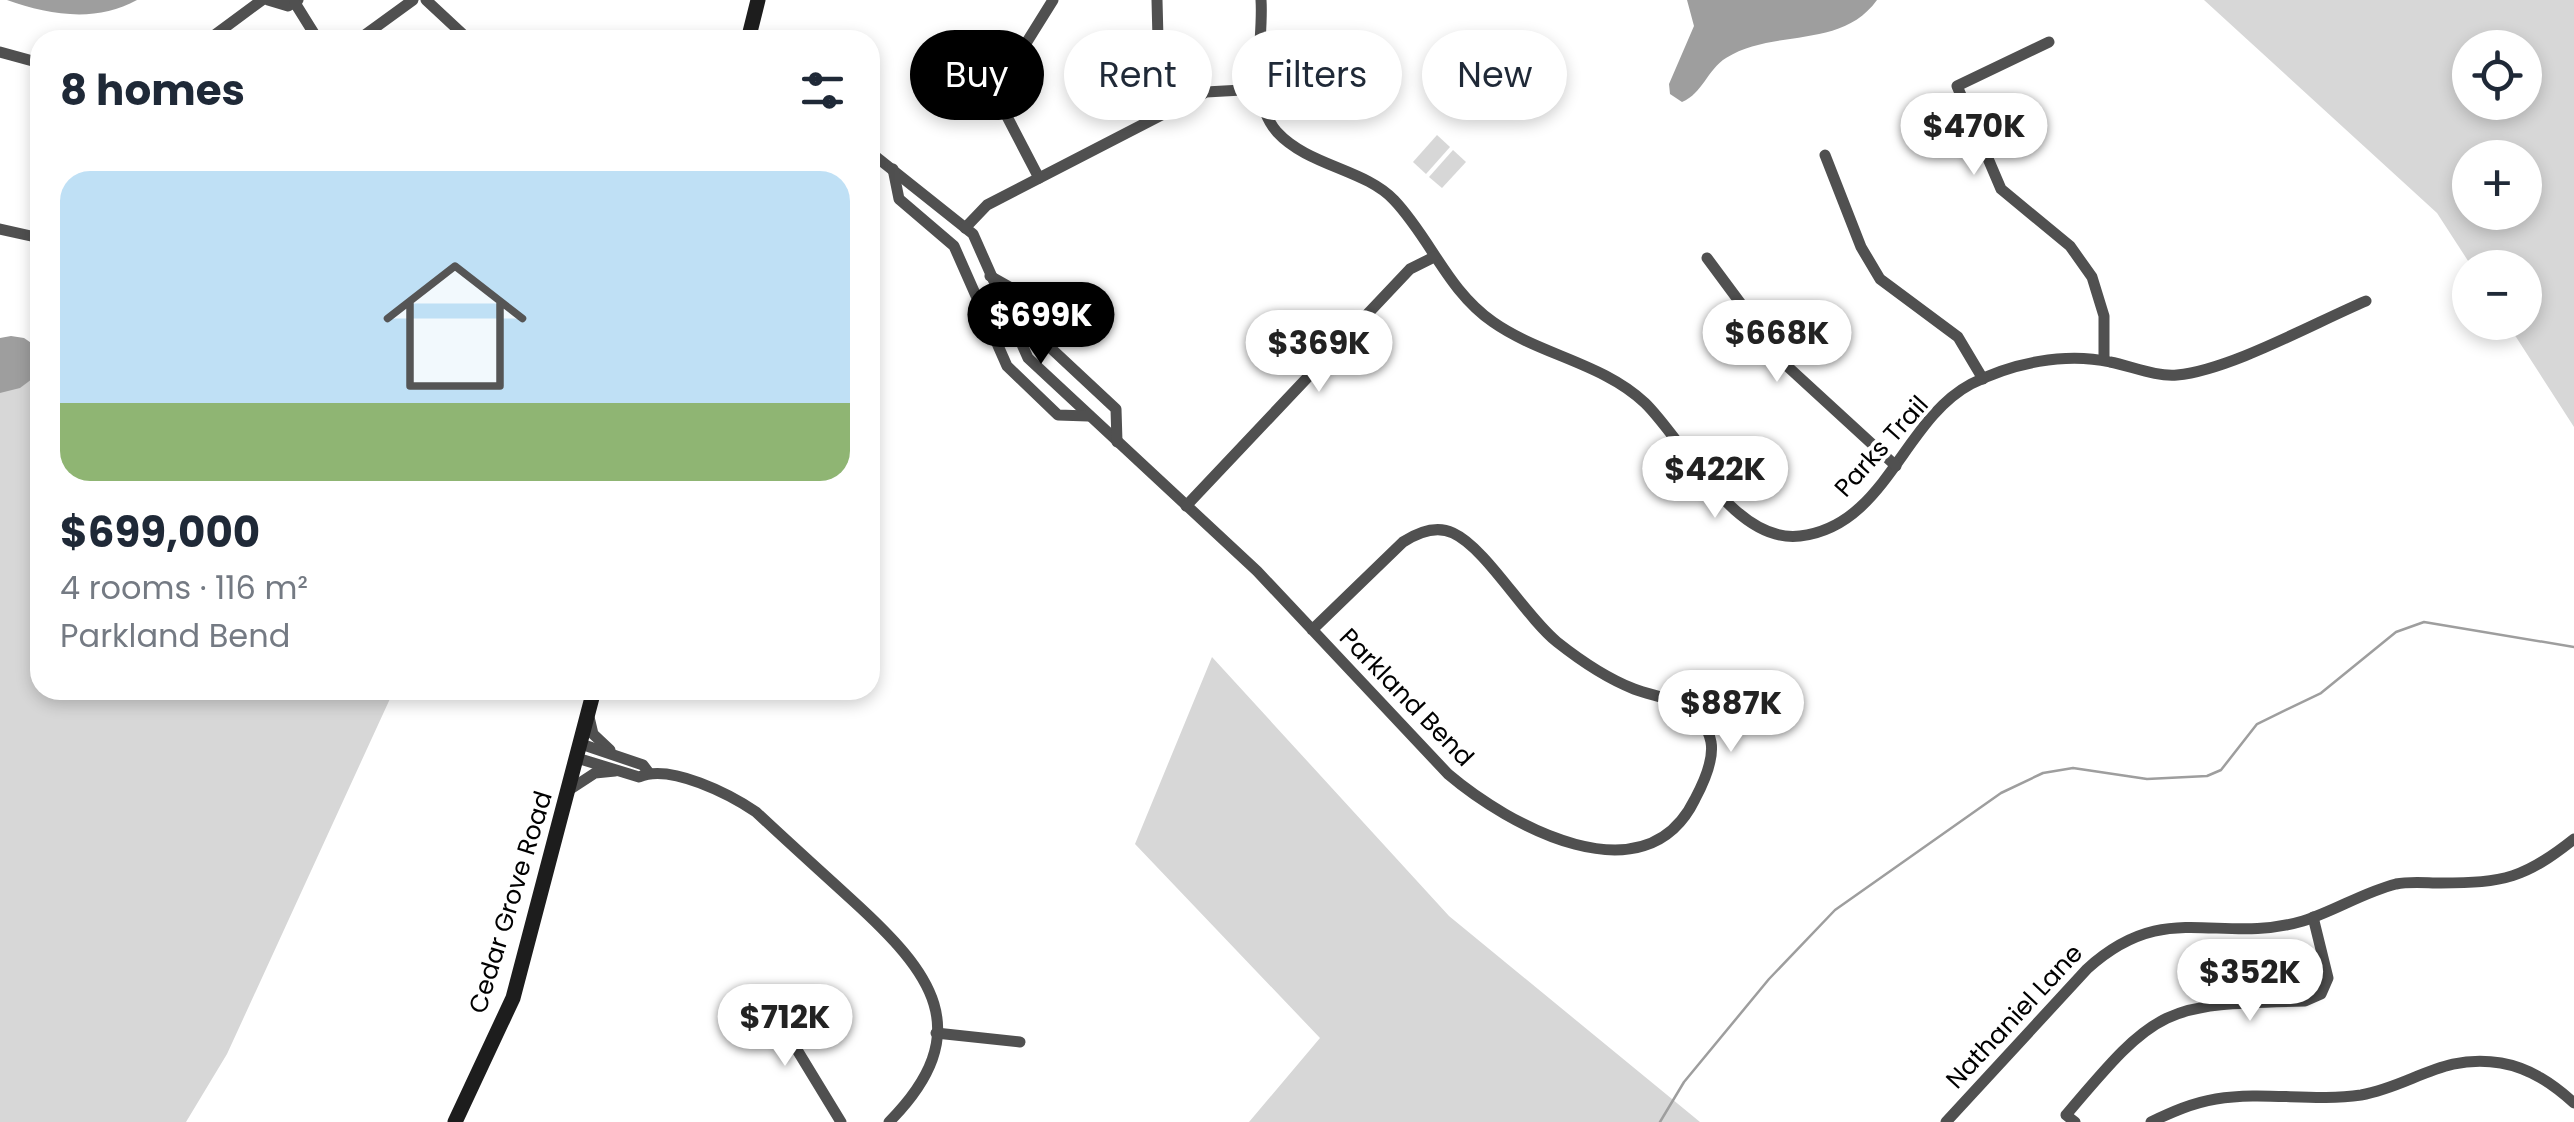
<!DOCTYPE html>
<html lang="en">
<head>
<meta charset="utf-8">
<style>
	body { margin:0; font-family:Poppins,sans-serif; background:#f6f6f7; color:#1f2937; height:100vh; display:flex; flex-direction:column; font-size:38px; white-space:nowrap }
	* { box-sizing:border-box; margin:0 }
	p { font-size:32px; color:#747a83 }
	.icon { flex:none; width:55px; height:55px; fill:none; stroke:currentColor; stroke-width:2; stroke-linecap:round; stroke-linejoin:round }
	.map { position:relative; flex:1; overflow:hidden }
	.details { position:absolute; left:30px; top:30px; width:850px; height:670px; display:flex; flex-direction:column; background:#fff; border-radius:30px; box-shadow:0 5px 15px #0003 }
	.details>* { flex:none }
	.top-card { position:absolute; left:910px; top:30px; width:950px; height:90px; display:flex; gap:20px }
	.controls { position:absolute; left:2452px; top:30px; display:grid; gap:20px }
	.controls a { display:grid; place-items:center; width:90px; height:90px; border-radius:50%; background:#fff; box-shadow:0 5px 15px #0003; font-size:50px }
	.price { position:absolute; translate:-50% -85px; padding:0 22px; border-radius:35px; background:#fff; color:#222; font-size:32px; line-height:65px; filter:drop-shadow(0 2px 5px #0008) }
	.price::after { content:''; position:absolute; left:50%; top:60px; width:30px; height:22px; margin-left:-15px; background:inherit; clip-path:polygon(0 0,100% 0,50% 100%) }
	.price.current { background:#000; color:#fff }
	ul { padding:0; list-style:none }
	li { display:grid; align-content:center; gap:20px; height:530px; padding:0 30px }
	li span { display:grid; place-items:center; height:310px; border-radius:30px; color:#555 }
	li>.icon { margin-inline-start:auto }
	span .icon { width:180px; height:180px; fill:#fffc; stroke-width:1 }
	li b { font-size:42px }
	h2 { display:flex; justify-content:space-between; align-items:center; height:120px; padding:0 30px; font-size:42px }
	.tag { padding:0 35px; border-radius:45px; background:#fff; box-shadow:0 5px 15px #0003; font-size:35px; line-height:90px }
	.tag.current { background:#000; color:#fff }
	.map>svg:first-child { display:block }
	.green { fill:#d7d7d7; fill-rule:evenodd }
	.water { fill:#9e9e9e }
	.lines { fill:none; stroke-linecap:round; stroke-linejoin:round }
	.stream { stroke:#9e9e9e; stroke-width:2.5 }
	.street { stroke:#505050; stroke-width:11 }
	.secondary { stroke:#1d1d1d; stroke-width:15 }
	.labels { text-anchor:middle; stroke-width:8; stroke-linejoin:round; paint-order:stroke }
	.street-label { font-size:25px; fill:#000; stroke:#fff }
</style>
</head>
<body>
<div class="map">
<svg width="2574" height="1122" viewBox="0 0 2574 1122">
	<rect width="100%" height="100%" fill="#fff"/>
	<g class="green">
		<path d="M 2204,0 L 2574,0 L 2574,427 L 2507,323 L 2525,322 L 2525,268 L 2472,267 L 2437,213 ZM 2470,48 L 2525,48 L 2525,102 L 2470,102 ZM 2470,158 L 2525,158 L 2525,212 L 2470,212 Z"/>
		<path d="M 1437,135 L 1450,147 L 1426,174 L 1413,162 Z"/>
		<path d="M 1453,150 L 1466,162 L 1442,188 L 1429,177 Z"/>
		<path d="M 40,366 L 40,690 L 394,690 L 227,1054 L 186,1122 L 0,1122 L 0,388 Z"/>
		<path d="M 1212,657 L 1449,916 L 1700,1122 L 1249,1122 L 1320,1038 L 1135,844 Z"/>
	</g>
	<g class="water">
		<path d="M 7,0 L 137,0 C 96,23 49,15 7,0 Z"/>
		<path d="M 1687,0 L 1877,0 C 1841,50 1774,28 1726,58 C 1707,70 1703,93 1682,102 L 1670,94 L 1669,84 L 1694,26 Z"/>
		<path d="M 11,336 L 24,338 L 40,349 L 40,373 L 20,388 L 0,393 L 0,338 Z"/>
	</g>
	<g class="lines">
		<path class="stream" d="M 1660,1122 L 1684,1082 L 1769,979 L 1835,910 L 2001,793 L 2043,773 L 2073,768 L 2147,779 L 2207,776 L 2221,770 L 2257,724 L 2321,693 L 2396,632 L 2424,622 L 2574,647"/>
		<g class="street">
			<path d="M 268,0 L 288,6 L 298,0"/>
			<path d="M 426,0 L 469,40"/>
			<path d="M 1157,0 L 1159,78 L 1176,108"/>
			<path d="M 1261,0 C 1264,42 1247,97 1277,132 C 1308,166 1365,169 1394,200 C 1431,239 1447,290 1493,322 C 1540,355 1603,363 1645,403 C 1685,442 1734,544 1800,536 C 1886,526 1903,420 1971,384 C 2012,363 2065,352 2110,362 C 2131,366 2156,377 2177,375 C 2230,370 2314,323 2366,301"/>
			<path d="M 295,3 L 318,40"/>
			<path d="M 208,40 L 262,0"/>
			<path d="M 358,40 L 413,0"/>
			<path d="M 2049,42 L 1957,86 L 2001,189 L 2070,246 L 2092,277 L 2104,316 L 2104,360"/>
			<path d="M 0,52 L 40,63"/>
			<path d="M 870,152 L 973,234 L 1028,358 L 1257,571 L 1448,774 C 1508,825 1645,902 1695,799 C 1703,784 1714,759 1711,742 C 1708,727 1698,713 1685,706 C 1670,698 1650,695 1634,689 C 1606,678 1581,661 1557,642 C 1524,615 1486,548 1453,533 C 1436,525 1417,533 1403,542 L 1312,630"/>
			<path d="M 1825,155 L 1861,247 L 1880,279 L 1958,337 L 1983,379"/>
			<path d="M 893,169 L 899,199 L 954,246 L 1007,366 L 1058,415 L 1088,416"/>
			<path d="M 1039,178 L 1001,105 L 1000,85 L 1053,0"/>
			<path d="M 965,228 L 987,205 L 1206,92 L 1260,89"/>
			<path d="M 0,229 L 40,238"/>
			<path d="M 1707,258 L 1787,366 L 1896,466"/>
			<path d="M 990,276 L 1022,294 L 1041,339 L 1116,409 L 1117,442"/>
			<path d="M 1186,506 L 1410,269 L 1434,257"/>
			<path d="M 589,717 L 593,734 L 610,750"/>
			<path d="M 581,744 L 643,765 L 649,773"/>
			<path d="M 577,758 L 639,777 C 670,763 731,795 756,812 C 788,842 820,871 852,900 C 931,972 979,1031 889,1122"/>
			<path d="M 569,790 L 595,773 L 615,771"/>
			<path d="M 763,994 L 841,1122"/>
			<path d="M 936,1033 L 1020,1042"/>
			<path d="M 1946,1122 L 2087,969 C 2166,897 2218,946 2303,921 C 2335,911 2364,892 2396,884 C 2410,881 2427,883 2441,883 C 2504,883 2525,878 2574,839"/>
			<path d="M 2075,1122 L 2066,1115 C 2158,1006 2163,1004 2305,1001 L 2321,994 L 2328,978 L 2313,917"/>
			<path d="M 2151,1122 C 2172,1112 2192,1103 2216,1099 C 2263,1091 2313,1102 2361,1095 C 2412,1086 2443,1053 2501,1063 C 2530,1068 2553,1084 2574,1103"/>
		</g>
		<g class="secondary">
			<path d="M 748,40 L 758,0"/>
			<path d="M 455,1122 L 513,998 L 594,690"/>
		</g>
	</g>
	<g class="labels">
		<g class="street-label">
			<text transform="translate(1881 446) rotate(-48)" y="9">Parks Trail</text>
			<text transform="translate(1407 697) rotate(46)" y="9">Parkland Bend</text>
			<text transform="translate(510 902) rotate(-73)" y="9">Cedar Grove Road</text>
			<text transform="translate(2014 1016) rotate(-47)" y="9">Nathaniel Lane</text>
		</g>
	</g>
</svg>
<div class="controls">
<a><svg class="icon" aria-label="locate" viewBox="0 0 24 24"><circle cx="12" cy="12" r="6"/><path d="M12 2v4M12 18v4M2 12h4M18 12h4"/></svg></a>
<a>+</a>
<a>−</a>
</div>
<b class="price" style="left:1974px;top:178px">$470K</b>
<b class="price current" style="left:1041px;top:367px">$699K</b>
<b class="price" style="left:1777px;top:385px">$668K</b>
<b class="price" style="left:1319px;top:395px">$369K</b>
<b class="price" style="left:1715px;top:521px">$422K</b>
<b class="price" style="left:1731px;top:755px">$887K</b>
<b class="price" style="left:2250px;top:1024px">$352K</b>
<b class="price" style="left:785px;top:1069px">$712K</b>
<div class="top-card">
<a class="tag current">Buy</a>
<a class="tag">Rent</a>
<a class="tag">Filters</a>
<a class="tag">New</a>
</div>
<section class="details">
<h2>8 homes<svg class="icon" aria-label="filters" viewBox="0 0 24 24"><path d="M4 7h16M4 17h16"/><circle cx="9" cy="7" r="2"/><circle cx="15" cy="17" r="2"/></svg></h2>
<ul>
<li><span style="background:linear-gradient(#bfe0f5 75%,#8fb573 0)"><svg class="icon" aria-label="home" viewBox="0 0 24 24"><path d="M3 11l9-7 9 7M6 9v11h12V9"/></svg></span><div><b>$699,000</b><p>4 rooms · 116 m²</p><p>Parkland Bend</p></div></li>
</ul>
</section>
</div>
</body>
</html>
